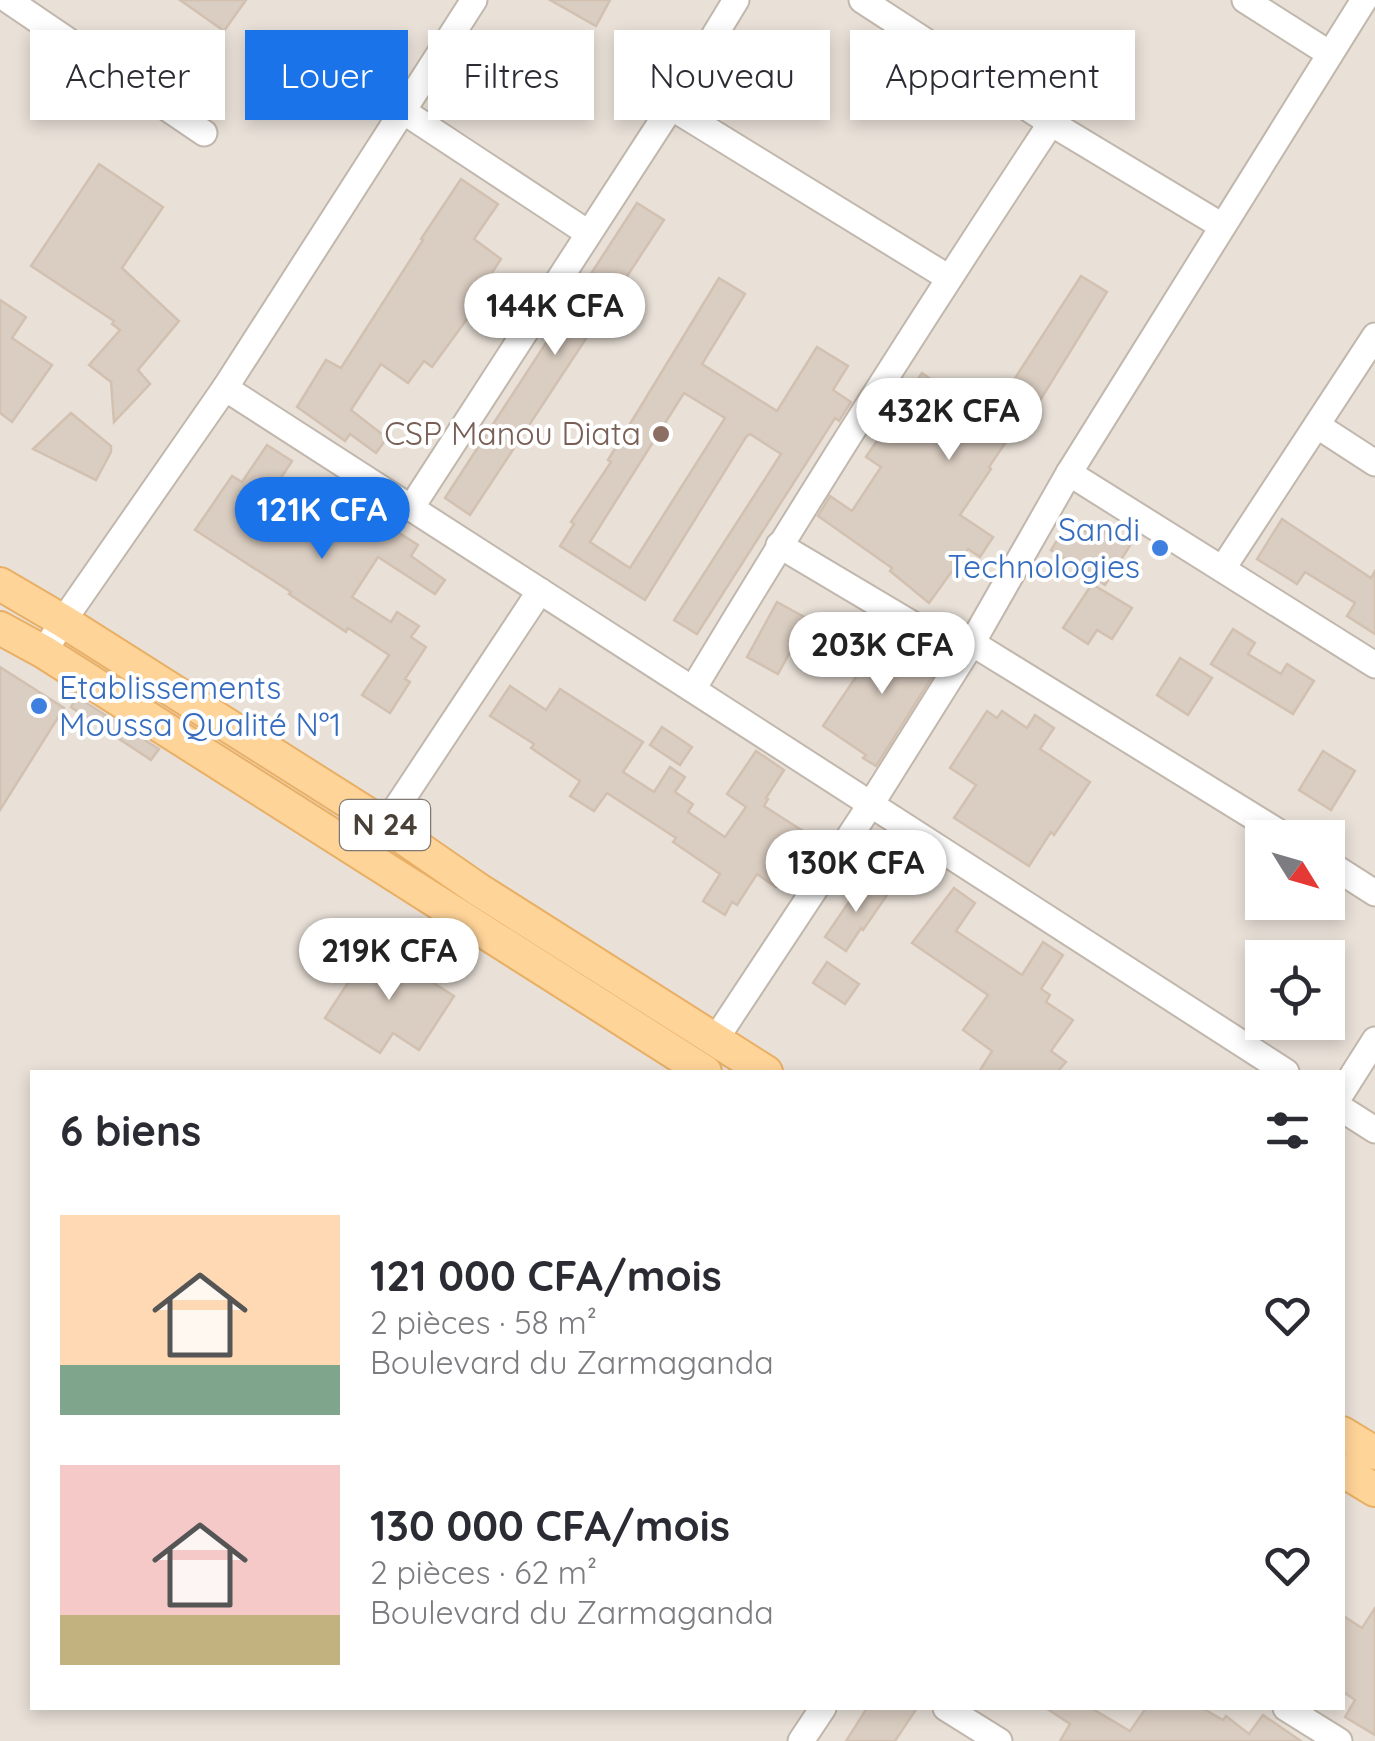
<!DOCTYPE html>
<html lang="fr">
<head>
<meta charset="utf-8">
<style>
	body { margin:0; font-family:Quicksand,sans-serif; background:#f2f2f3; color:#2b2b33; height:100vh; display:flex; flex-direction:column; font-size:38px; white-space:nowrap }
	* { box-sizing:border-box; margin:0 }
	p { font-size:32px; color:#7c7c81 }
	.icon { flex:none; width:55px; height:55px; fill:none; stroke:currentColor; stroke-width:2; stroke-linecap:round; stroke-linejoin:round }
	.map { position:relative; flex:1; overflow:hidden }
	.details { position:absolute; left:30px; top:1070px; width:1315px; height:640px; display:flex; flex-direction:column; background:#fff; border-radius:0px; box-shadow:0 5px 15px #0003 }
	.details>* { flex:none }
	.guide { position:absolute; left:30px; top:30px; width:1315px; height:90px; display:flex; gap:20px }
	.needle { width:65px; rotate:127deg }
	.fabs { position:absolute; left:1245px; top:820px; display:grid; gap:20px }
	.fabs a { display:grid; place-items:center; width:100px; height:100px; border-radius:0px; background:#fff; box-shadow:0 5px 15px #0003; font-size:50px }
	.price { position:absolute; translate:-50% -85px; padding:0 22px; border-radius:35px; background:#fff; color:#222; font-size:32px; line-height:65px; filter:drop-shadow(0 2px 5px #0008) }
	.price::after { content:''; position:absolute; left:50%; top:60px; width:30px; height:22px; margin-left:-15px; background:inherit; clip-path:polygon(0 0,100% 0,50% 100%) }
	.price.active { background:#1a73e8; color:#fff }
	ul { padding:0; list-style:none }
	li { display:flex; align-items:center; gap:30px; height:250px; padding:0 30px }
	li span { display:grid; place-items:center; flex:none; width:280px; height:200px; border-radius:0px; color:#555 }
	li>.icon { margin-inline-start:auto }
	span .icon { width:120px; height:120px; fill:#fffc; stroke-width:1 }
	li b { font-size:42px }
	h2 { display:flex; justify-content:space-between; align-items:center; height:120px; padding:0 30px; font-size:42px }
	.chip { padding:0 35px; border-radius:0px; background:#fff; box-shadow:0 5px 15px #0003; font-size:35px; line-height:90px }
	.chip.active { background:#1a73e8; color:#fff }
	.map>svg:first-child { display:block }
	.residential { fill:#e9e1d8; fill-rule:evenodd }
	.building { fill:#dacdc1; stroke:#d2c1b1; stroke-width:2.5; fill-rule:evenodd }
	.lines { fill:none; stroke-linecap:round; stroke-linejoin:round }
	.minor-casing { stroke:#c1b7ac; stroke-width:29 }
	.major-casing { stroke:#e8af65; stroke-width:36 }
	.minor { stroke:#fff; stroke-width:25 }
	.major { stroke:#ffd499; stroke-width:32 }
	.education-dot { fill:#8d6e63; stroke:#fff; stroke-width:4 }
	.shop-dot { fill:#3f7fe0; stroke:#fff; stroke-width:4 }
	.labels { text-anchor:middle; stroke-width:8; stroke-linejoin:round; paint-order:stroke }
	.shield { fill:#fff; stroke:#807973; stroke-width:2.5 }
	.shield-label { font-size:30px; font-weight:bold; fill:#494037 }
	.education-label { font-size:32px; fill:#785e54; stroke:#fff; text-anchor:end }
	.shop-label { font-size:32px; fill:#366cbe; stroke:#fff; text-anchor:end }
</style>
</head>
<body>
<div class="map">
<svg width="1375" height="1741" viewBox="0 0 1375 1741">
	<rect width="100%" height="100%" fill="#f5f0ea"/>
	<path class="residential" d="M 0,0 L 1375,0 L 1375,1741 L 0,1741 ZM 1262,838 L 1328,838 L 1328,902 L 1262,902 ZM 1262,958 L 1328,958 L 1328,1022 L 1262,1022 ZM 32,1072 L 1342,1072 L 1342,1708 L 32,1708 Z"/>
	<g class="building">
		<path d="M 180,0 L 246,0 L 224,31 Z"/>
		<path d="M 550,0 L 610,0 L 596,26 Z"/>
		<path d="M 99,164 L 163,207 L 122,268 L 179,321 L 138,370 L 150,384 L 114,422 L 111,382 L 89,365 L 120,330 L 112,324 L 114,321 L 31,266 Z"/>
		<path d="M 461,179 L 498,204 L 474,239 L 501,259 L 466,312 L 470,315 L 432,367 L 424,361 L 408,383 L 381,364 L 351,410 L 387,438 L 376,453 L 350,434 L 345,441 L 297,407 L 326,360 L 341,368 L 423,240 L 421,239 Z"/>
		<path d="M 637,203 L 664,220 L 470,515 L 445,498 Z"/>
		<path d="M 1081,276 L 1107,292 L 1031,415 L 1026,412 L 989,467 L 991,469 L 960,515 L 993,537 L 980,557 L 968,549 L 929,603 L 890,571 L 892,568 L 818,516 L 830,496 L 852,511 L 881,467 L 866,457 L 891,420 L 904,429 L 925,398 L 911,389 L 922,373 L 988,420 Z"/>
		<path d="M 719,278 L 745,294 L 702,364 L 777,411 L 817,347 L 848,366 L 833,390 L 851,402 L 839,421 L 835,418 L 697,634 L 674,620 L 781,454 L 750,434 L 746,437 L 645,600 L 560,546 L 574,524 L 571,522 L 611,462 L 608,460 ZM 684,393 L 725,418 L 630,568 L 590,542 Z"/>
		<path d="M 0,300 L 26,317 L 12,338 L 52,365 L 12,422 L 0,413 Z"/>
		<path d="M 71,413 L 111,446 L 111,452 L 96,480 L 33,449 Z"/>
		<path d="M 267,445 L 292,461 L 273,490 L 318,519 L 336,493 L 418,545 L 411,556 L 445,580 L 435,594 L 378,557 L 352,597 L 391,622 L 397,612 L 419,626 L 411,637 L 426,647 L 405,679 L 410,682 L 390,713 L 362,695 L 389,655 L 348,628 L 346,632 L 289,594 L 291,592 L 195,530 L 232,476 L 242,482 Z"/>
		<path d="M 1282,519 L 1371,578 L 1375,571 L 1375,634 L 1347,616 L 1355,603 L 1305,572 L 1297,584 L 1257,559 Z"/>
		<path d="M 1069,521 L 1099,540 L 1107,529 L 1131,544 L 1105,585 L 1051,550 Z"/>
		<path d="M 1092,584 L 1132,608 L 1112,639 L 1097,630 L 1088,644 L 1063,628 Z"/>
		<path d="M 777,602 L 808,619 L 778,674 L 747,657 Z"/>
		<path d="M 1233,629 L 1255,643 L 1248,654 L 1281,674 L 1287,664 L 1314,681 L 1293,714 L 1211,664 Z"/>
		<path d="M 899,635 L 942,661 L 876,766 L 863,758 L 866,755 L 823,726 L 880,641 L 890,648 Z"/>
		<path d="M 1180,658 L 1212,678 L 1188,715 L 1157,695 Z"/>
		<path d="M 0,667 L 64,708 L 0,810 Z"/>
		<path d="M 510,686 L 546,710 L 560,689 L 643,742 L 623,772 L 654,792 L 670,767 L 685,777 L 675,792 L 693,804 L 688,812 L 725,837 L 746,807 L 727,794 L 756,751 L 784,770 L 766,798 L 768,799 L 764,806 L 809,835 L 776,887 L 757,874 L 737,905 L 732,902 L 725,915 L 703,901 L 720,874 L 673,842 L 676,838 L 607,793 L 594,811 L 570,796 L 580,781 L 531,748 L 534,744 L 490,716 Z"/>
		<path d="M 77,697 L 159,749 L 151,760 L 71,707 Z"/>
		<path d="M 987,711 L 997,718 L 1002,711 L 1027,728 L 1035,715 L 1054,728 L 1040,749 L 1090,782 L 1054,835 L 1051,832 L 1029,866 L 954,818 L 976,785 L 950,768 Z"/>
		<path d="M 662,727 L 692,747 L 680,765 L 650,745 Z"/>
		<path d="M 1323,751 L 1355,771 L 1331,810 L 1299,790 Z"/>
		<path d="M 864,880 L 887,895 L 863,930 L 861,928 L 846,951 L 825,937 Z"/>
		<path d="M 954,888 L 975,903 L 956,931 L 1022,975 L 1043,942 L 1063,955 L 1041,989 L 1050,995 L 1046,1002 L 1073,1020 L 1051,1051 L 1066,1062 L 1057,1072 L 979,1072 L 992,1051 L 963,1030 L 988,995 L 912,943 Z"/>
		<path d="M 373,944 L 454,996 L 419,1050 L 393,1033 L 380,1053 L 325,1018 Z"/>
		<path d="M 827,962 L 859,984 L 845,1004 L 813,983 Z"/>
		<path d="M 1375,1608 L 1375,1735 L 1345,1717 L 1355,1700 L 1342,1691 L 1342,1615 L 1362,1628 Z"/>
		<path d="M 867,1708 L 917,1708 L 895,1741 L 846,1741 Z"/>
		<path d="M 1046,1708 L 1091,1708 L 1130,1731 L 1146,1708 L 1202,1708 L 1223,1720 L 1226,1716 L 1249,1734 L 1263,1715 L 1301,1741 L 1060,1741 L 1070,1724 Z"/>
	</g>
	<g class="lines">
		<defs>
			<g id="minor">
				<path d="M 8,0 L 204,133"/>
				<path d="M 862,0 L 1051,123 L 1222,226"/>
				<path d="M 1245,0 L 1330,54"/>
				<path d="M 671,107 L 949,278"/>
				<path d="M 403,111 L 588,233"/>
				<path d="M 225,388 L 1286,1072"/>
				<path d="M 1318,426 L 1375,463"/>
				<path d="M 1069,473 L 1375,665"/>
				<path d="M 411,508 L 671,107 L 736,0"/>
				<path d="M 779,545 L 964,655"/>
				<path d="M 1223,568 L 1375,336"/>
				<path d="M 972,643 L 1288,838"/>
				<path d="M 44,652 L 63,621 L 225,388 L 474,0"/>
				<path d="M 693,689 C 808,498 928,309 1051,123"/>
				<path d="M 385,825 L 540,591"/>
				<path d="M 1328,863 L 1375,893"/>
				<path d="M 715,1040 L 871,804 L 972,643 L 1069,473 L 1364,0"/>
				<path d="M 1342,1092 L 1375,1040"/>
				<path d="M 1342,1109 L 1375,1130"/>
				<path d="M 946,1708 L 999,1741"/>
				<path d="M 1286,1708 L 1339,1741"/>
				<path d="M 801,1741 L 823,1708"/>
			</g>
			<g id="major">
				<path d="M 0,584 L 63,621 L 385,825 L 479,890 L 766,1072"/>
				<path d="M 0,628 L 44,652 L 705,1072"/>
				<path d="M 1342,1433 L 1375,1453"/>
				<path d="M 1342,1470 L 1375,1490"/>
			</g>
		</defs>
		<use href="#minor" class="minor-casing"/>
		<use href="#major" class="major-casing"/>
		<use href="#minor" class="minor"/>
		<use href="#major" class="major"/>
	</g>
	<circle class="education-dot" cx="661" cy="434" r="10"/>
	<g class="shop-dot">
		<circle cx="1160" cy="548" r="10"/>
		<circle cx="39" cy="706" r="10"/>
	</g>
	<g class="labels">
		<rect class="shield" x="340" y="800" width="90" height="50" rx="8"/>
		<g class="shield-label">
			<text x="385" y="835">N 24</text>
		</g>
		<g class="education-label">
			<text x="641" y="445">CSP Manou Diata</text>
		</g>
		<g class="shop-label">
			<text x="1140" y="541">Sandi<tspan x="1140" dy="37">Technologies</tspan></text>
			<text x="59" y="699" text-anchor="start">Etablissements<tspan x="59" dy="37">Moussa Qualité N°1</tspan></text>
		</g>
	</g>
</svg>
<div class="fabs">
<a><svg class="needle" viewBox="-14 -14 28 28"><path d="M0-13l5 13h-10z" fill="#e53935"/><path d="M0 13l5-13h-10z" fill="#7c7c81"/></svg></a>
<a><svg class="icon" aria-label="locate" viewBox="0 0 24 24"><circle cx="12" cy="12" r="6"/><path d="M12 2v4M12 18v4M2 12h4M18 12h4"/></svg></a>
</div>
<b class="price" style="left:555px;top:358px">144K CFA</b>
<b class="price" style="left:949px;top:463px">432K CFA</b>
<b class="price active" style="left:322px;top:562px">121K CFA</b>
<b class="price" style="left:882px;top:697px">203K CFA</b>
<b class="price" style="left:856px;top:915px">130K CFA</b>
<b class="price" style="left:389px;top:1003px">219K CFA</b>
<div class="guide">
<a class="chip">Acheter</a>
<a class="chip active">Louer</a>
<a class="chip">Filtres</a>
<a class="chip">Nouveau</a>
<a class="chip">Appartement</a>
</div>
<section class="details">
<h2>6 biens<svg class="icon" aria-label="filters" viewBox="0 0 24 24"><path d="M4 7h16M4 17h16"/><circle cx="9" cy="7" r="2"/><circle cx="15" cy="17" r="2"/></svg></h2>
<ul>
<li><span style="background:linear-gradient(#ffd9b3 75%,#7fa58c 0)"><svg class="icon" aria-label="home" viewBox="0 0 24 24"><path d="M3 11l9-7 9 7M6 9v11h12V9"/></svg></span><div><b>121 000 CFA/mois</b><p>2 pièces · 58 m²</p><p>Boulevard du Zarmaganda</p></div><svg class="icon" aria-label="heart" viewBox="0 0 24 24"><path d="M12 20l-8-8c-3-5 5-10 8-4 3-6 11-1 8 4z"/></svg></li>
<li><span style="background:linear-gradient(#f6c9c9 75%,#c2b280 0)"><svg class="icon" aria-label="home" viewBox="0 0 24 24"><path d="M3 11l9-7 9 7M6 9v11h12V9"/></svg></span><div><b>130 000 CFA/mois</b><p>2 pièces · 62 m²</p><p>Boulevard du Zarmaganda</p></div><svg class="icon" aria-label="heart" viewBox="0 0 24 24"><path d="M12 20l-8-8c-3-5 5-10 8-4 3-6 11-1 8 4z"/></svg></li>
</ul>
</section>
</div>
</body>
</html>
